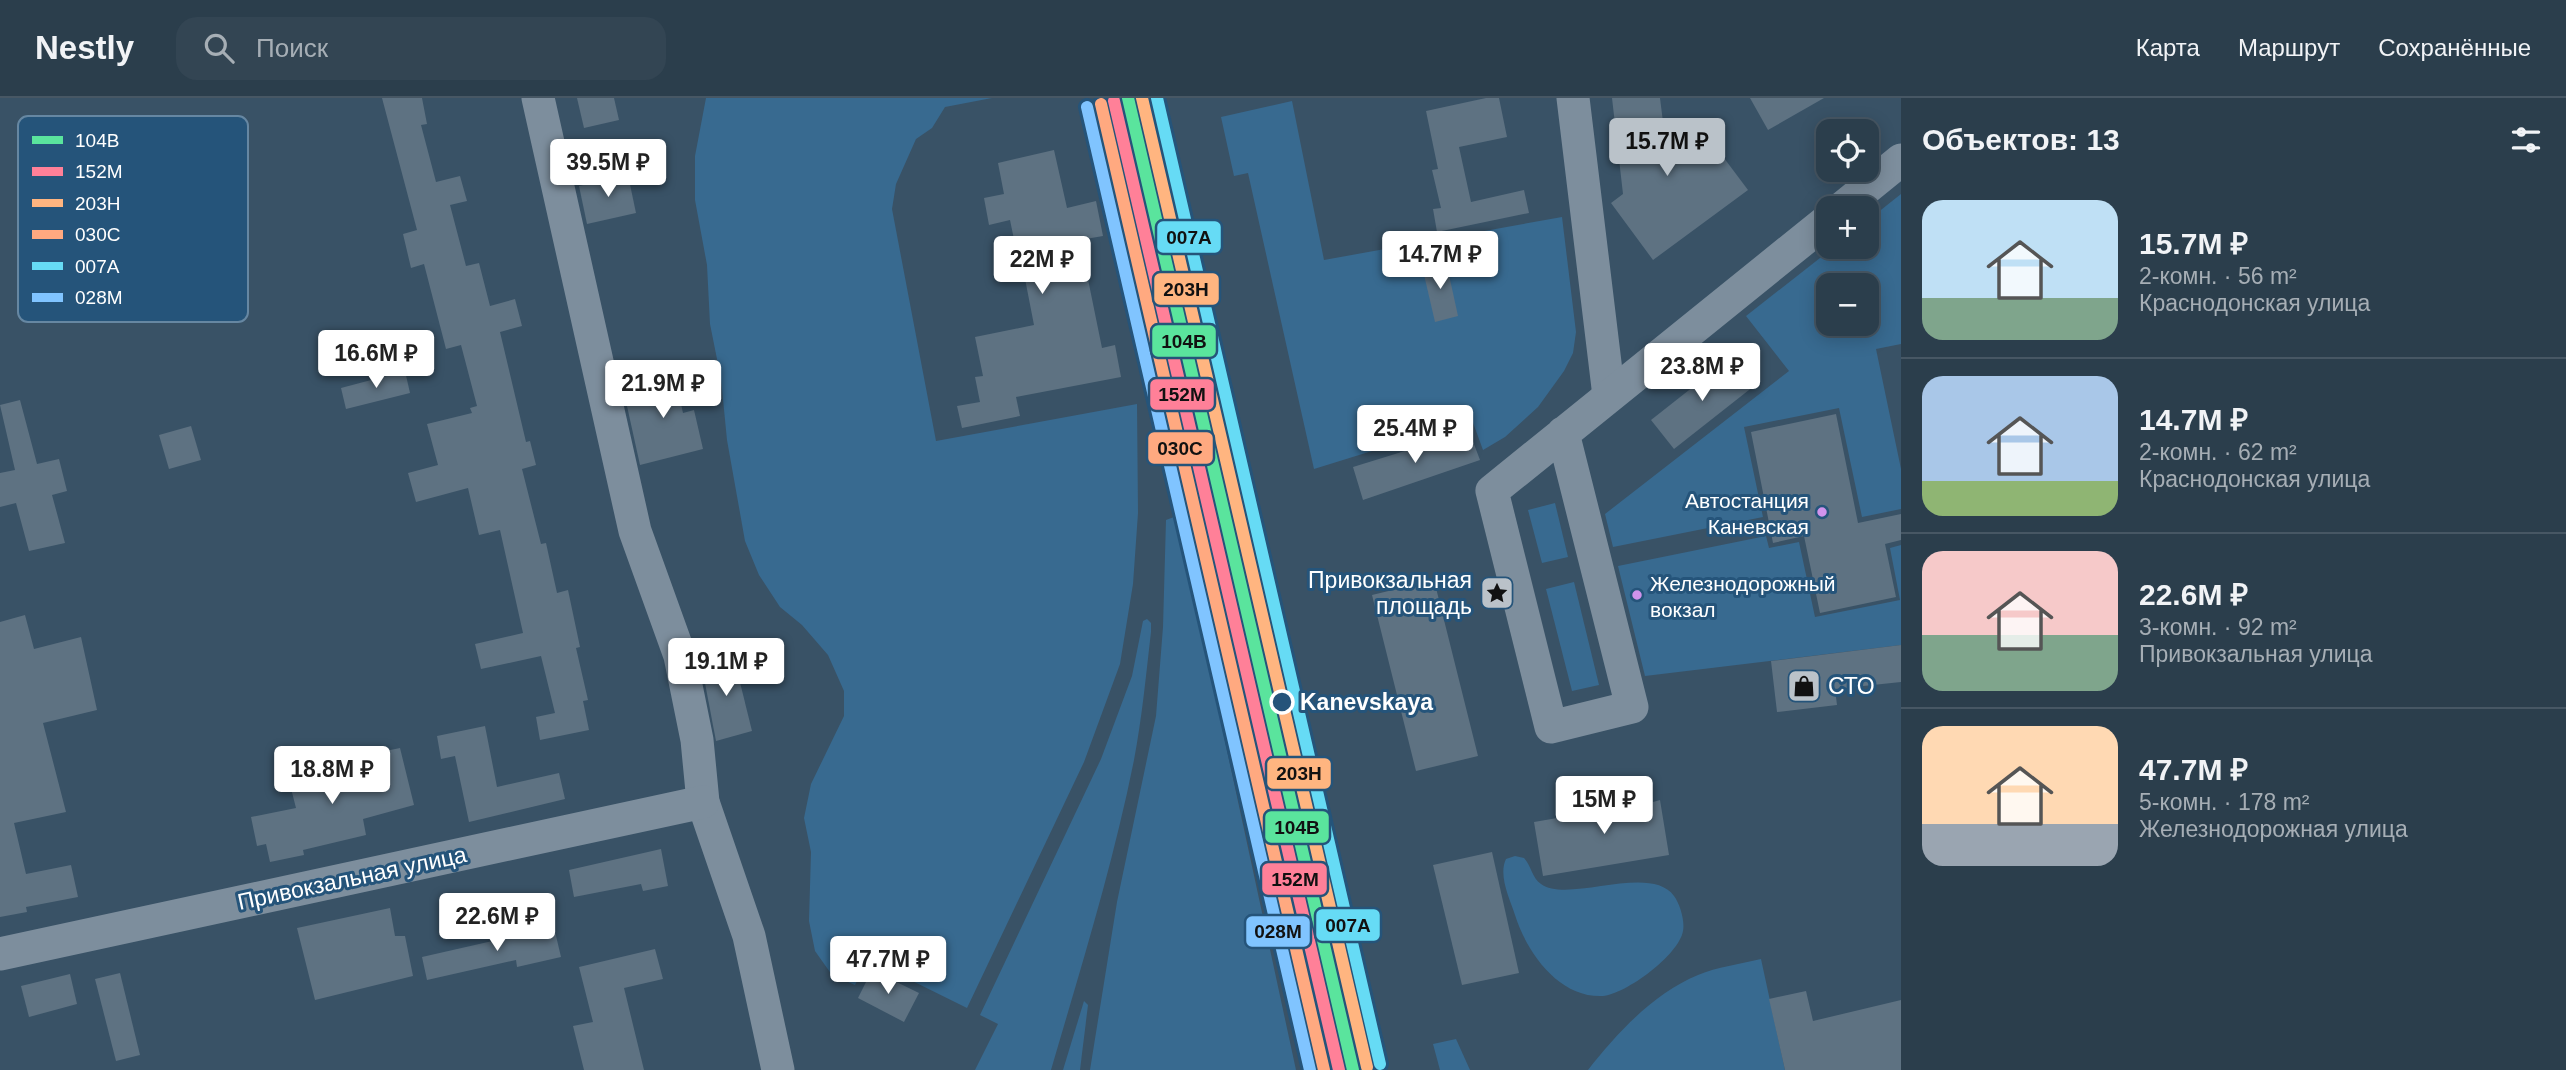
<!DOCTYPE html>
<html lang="ru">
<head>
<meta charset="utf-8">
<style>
	body { margin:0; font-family:Helvetica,sans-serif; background:#334553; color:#f1f3f6; height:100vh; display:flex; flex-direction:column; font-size:26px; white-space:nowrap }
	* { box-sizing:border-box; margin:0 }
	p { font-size:23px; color:#a6aeb5 }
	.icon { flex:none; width:38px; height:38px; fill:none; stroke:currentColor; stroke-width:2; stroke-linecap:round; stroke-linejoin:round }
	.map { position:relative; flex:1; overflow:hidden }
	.panel { display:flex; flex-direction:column; background:#2b3e4c; width:665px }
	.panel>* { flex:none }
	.fabs { position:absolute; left:1816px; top:21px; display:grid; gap:14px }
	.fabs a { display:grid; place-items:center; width:63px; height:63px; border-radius:14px; background:#2b3e4c; box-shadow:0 4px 18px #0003,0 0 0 2px #475764; font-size:35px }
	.price { position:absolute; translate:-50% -60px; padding:0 16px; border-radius:7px; background:#fff; color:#222; font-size:23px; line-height:46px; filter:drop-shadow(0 2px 4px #0008) }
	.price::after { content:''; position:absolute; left:50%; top:42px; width:21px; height:16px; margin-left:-10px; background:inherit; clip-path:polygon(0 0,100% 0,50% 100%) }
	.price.current { background:#bac2c9; color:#111 }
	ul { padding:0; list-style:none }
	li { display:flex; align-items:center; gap:21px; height:175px; padding:0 21px }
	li+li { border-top:2px solid #475764 }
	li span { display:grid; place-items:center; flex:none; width:196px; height:140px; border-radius:21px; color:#555 }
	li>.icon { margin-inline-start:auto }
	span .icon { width:84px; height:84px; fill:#fffc; stroke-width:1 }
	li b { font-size:30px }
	h2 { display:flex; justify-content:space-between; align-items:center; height:84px; padding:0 21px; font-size:30px }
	header { display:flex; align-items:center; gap:42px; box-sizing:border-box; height:98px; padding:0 35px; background:#2b3e4c; border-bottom:2px solid #475764 }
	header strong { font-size:33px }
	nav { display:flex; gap:38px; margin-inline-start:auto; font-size:24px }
	.search { width:490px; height:63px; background:#334553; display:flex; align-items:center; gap:18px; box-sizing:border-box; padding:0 24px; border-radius:21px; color:#a6aeb5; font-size:26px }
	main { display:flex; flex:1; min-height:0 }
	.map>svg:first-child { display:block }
	.green { fill:#386a90; fill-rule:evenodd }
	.building { fill:#5e7282 }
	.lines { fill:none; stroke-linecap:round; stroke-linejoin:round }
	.minor { stroke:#7d8e9d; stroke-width:33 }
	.rail-1-casing { stroke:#25547a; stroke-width:18 }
	.rail-2-casing { stroke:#25547a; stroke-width:18 }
	.rail-3-casing { stroke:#25547a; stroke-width:18 }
	.rail-4-casing { stroke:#25547a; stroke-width:18 }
	.rail-5-casing { stroke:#25547a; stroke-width:18 }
	.rail-6-casing { stroke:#25547a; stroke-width:18 }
	.rail-1 { stroke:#5ae49d; stroke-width:12 }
	.rail-2 { stroke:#ff8098; stroke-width:12 }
	.rail-3 { stroke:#ffb580; stroke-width:12 }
	.rail-4 { stroke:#ffa980; stroke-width:12 }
	.rail-5 { stroke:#66dbf5; stroke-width:12 }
	.rail-6 { stroke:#80c4ff; stroke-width:12 }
	.bus-dot { fill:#d193ec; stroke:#25547a; stroke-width:2.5 }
	.stop-dot { fill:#25547a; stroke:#fff; stroke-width:3.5 }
	.labels { text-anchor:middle; stroke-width:6; stroke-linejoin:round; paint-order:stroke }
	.bus-label { font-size:21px; fill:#fff; stroke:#25547a; text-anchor:end }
	.poi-label { font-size:23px; fill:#fff; stroke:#25547a; text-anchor:end }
	.stop-label { font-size:23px; font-weight:bold; fill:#fff; stroke:#25547a; text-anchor:start }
	.street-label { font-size:23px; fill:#fff; stroke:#25547a }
	.key { fill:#25547a; stroke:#6687a2; stroke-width:2 }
	.key-label { font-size:19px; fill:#fff }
	.line-badge { stroke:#25547a; stroke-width:2.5 }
	.pale-badge-label { font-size:19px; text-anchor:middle; font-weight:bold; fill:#111 }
</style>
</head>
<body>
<header>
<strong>Nestly</strong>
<div class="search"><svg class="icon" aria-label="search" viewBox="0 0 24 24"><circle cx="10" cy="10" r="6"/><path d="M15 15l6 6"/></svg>Поиск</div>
<nav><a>Карта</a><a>Маршрут</a><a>Сохранённые</a></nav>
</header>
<main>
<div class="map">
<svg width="1901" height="972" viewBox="0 0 1901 972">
	<rect width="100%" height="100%" fill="#395266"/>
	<g class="green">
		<path d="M 706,0 L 992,0 L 945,9 L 932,30 L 916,41 L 896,86 L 892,111 L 936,343 L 1137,306 L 1138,415 L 1133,486 L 1120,566 L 1084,664 L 967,910 L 868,861 L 855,887 L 832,877 L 815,853 L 809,823 L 811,754 L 804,720 L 811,686 L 844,618 L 844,593 L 828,557 L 802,527 L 780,509 L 759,477 L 745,443 L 727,342 L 721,281 L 710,226 L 707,167 L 695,102 L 695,58 Z"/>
		<path d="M 1292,3 L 1324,162 L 1562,119 L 1576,234 L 1573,255 L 1564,273 L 1538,309 L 1505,339 L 1483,352 L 1472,322 L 1314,371 L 1248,75 L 1234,78 L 1221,19 Z"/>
		<path d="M 1901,96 L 1901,246 L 1876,251 L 1901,371 L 1901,411 L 1862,419 L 1839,310 L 1744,329 L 1763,419 L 1613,449 L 1605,416 L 1789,273 L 1746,218 L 1834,149 L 1867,149 L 1867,123 ZM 1829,187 L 1867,187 L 1867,226 L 1829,226 Z"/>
		<path d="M 1555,405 L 1568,459 L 1542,465 L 1528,412 Z"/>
		<path d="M 1174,419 L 1177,421 L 1296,972 L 1090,972 L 1117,804 L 1156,618 L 1163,529 L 1166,422 Z"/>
		<path d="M 1766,438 L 1769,450 L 1799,444 L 1815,519 L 1900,502 L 1890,450 L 1901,447 L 1901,547 L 1645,578 L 1618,468 Z"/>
		<path d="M 1574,484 L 1599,587 L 1572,593 L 1546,491 Z"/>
		<path d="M 1147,521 L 1151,525 L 1151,534 C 1146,577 1142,620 1134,662 C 1113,767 1081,869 1051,972 L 975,972 L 998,926 L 980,917 L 1101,661 L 1132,578 L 1143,523 Z"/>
		<path d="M 1515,758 L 1524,760 C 1531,767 1532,780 1541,786 C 1568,806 1650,765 1674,798 C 1680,806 1685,823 1683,833 C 1679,857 1626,896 1603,898 C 1559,900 1527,855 1515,817 C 1510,801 1498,778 1506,761 Z"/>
		<path d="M 1761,861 L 1785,972 L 1588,972 C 1617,935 1654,895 1698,877 C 1717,869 1740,866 1761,861 Z"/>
		<path d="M 1084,903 L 1088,907 L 1080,972 L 1063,972 Z"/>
		<path d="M 1456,941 L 1470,972 L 1440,972 L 1433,946 Z"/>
	</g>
	<g class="building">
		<path d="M 382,0 L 422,0 L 427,26 L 421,27 L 436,84 L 460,78 L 467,103 L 450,107 L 466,168 L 479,165 L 490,208 L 515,201 L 522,228 L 500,234 L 526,344 L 530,343 L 536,367 L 522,371 L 541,446 L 546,445 L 557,495 L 568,492 L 580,549 L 576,550 L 588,602 L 583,603 L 589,632 L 540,642 L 536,619 L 555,615 L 541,558 L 481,571 L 475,546 L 523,535 L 500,432 L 479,437 L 468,390 L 416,404 L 408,375 L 438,367 L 427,326 L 472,315 L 470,310 L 477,308 L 461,247 L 446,251 L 424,166 L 411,170 L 403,136 L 417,132 Z"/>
		<path d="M 577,0 L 614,0 L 619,22 L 584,30 Z"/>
		<path d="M 1486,0 L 1499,0 L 1507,39 L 1459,49 L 1471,104 L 1524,92 L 1529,115 L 1437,134 L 1433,111 L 1441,110 L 1432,72 L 1438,71 L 1426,13 Z"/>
		<path d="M 1612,0 L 1660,0 L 1668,64 L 1706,36 L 1748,92 L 1653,162 L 1611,105 L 1623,96 Z"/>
		<path d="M 1750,0 L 1824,0 L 1768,32 Z"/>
		<path d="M 1054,52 L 1067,110 L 1096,103 L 1103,138 L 1080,142 L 1102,250 L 1115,247 L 1121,279 L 1016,299 L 1020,318 L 962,330 L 957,308 L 980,304 L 975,279 L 983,278 L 975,239 L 1034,227 L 1020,155 L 1017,156 L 1010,122 L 989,127 L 984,100 L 1004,96 L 998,65 Z"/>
		<path d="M 628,77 L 636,115 L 587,126 L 579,88 Z"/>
		<path d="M 1446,163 L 1458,218 L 1435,224 L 1422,168 Z"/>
		<path d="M 1731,259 L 1754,288 L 1674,351 L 1651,322 Z"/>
		<path d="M 673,270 L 683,315 L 694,312 L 703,351 L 640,367 L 627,308 L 645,304 L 639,278 Z"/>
		<path d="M 405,273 L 410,295 L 346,311 L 341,290 Z"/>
		<path d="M 20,302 L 37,366 L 59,361 L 67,393 L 52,397 L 65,445 L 29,453 L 16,405 L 0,409 L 0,375 L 15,372 L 0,307 Z"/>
		<path d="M 1836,316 L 1858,425 L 1901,416 L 1901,442 L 1885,446 L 1896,499 L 1820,515 L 1804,438 L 1773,445 L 1751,334 Z"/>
		<path d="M 191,328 L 201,362 L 169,371 L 159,337 Z"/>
		<path d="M 1469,333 L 1480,362 L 1363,402 L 1353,369 L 1408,352 L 1409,355 Z"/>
		<path d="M 1434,482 L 1478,658 L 1416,673 L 1372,497 Z"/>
		<path d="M 25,517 L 34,551 L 81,539 L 97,612 L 43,625 L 66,714 L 14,725 L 26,776 L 71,767 L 78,799 L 26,809 L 27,814 L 0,819 L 0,524 Z"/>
		<path d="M 1901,547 L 1901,584 L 1835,591 L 1837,607 L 1777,614 L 1771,563 Z"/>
		<path d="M 733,556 L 752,633 L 716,643 L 701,564 Z"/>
		<path d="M 485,628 L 497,689 L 559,675 L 565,701 L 469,724 L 455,658 L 441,661 L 437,638 Z"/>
		<path d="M 400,650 L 414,707 L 363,721 L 366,737 L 303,752 L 304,757 L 270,764 L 266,746 L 257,748 L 251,719 L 296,710 L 286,671 L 325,661 L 331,684 L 380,672 L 376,655 Z"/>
		<path d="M 1651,688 L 1653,704 L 1660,702 L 1669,757 L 1543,778 L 1534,724 L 1627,708 L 1624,693 Z"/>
		<path d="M 661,751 L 668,788 L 643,793 L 641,786 L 574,799 L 569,772 Z"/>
		<path d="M 1492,754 L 1519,875 L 1462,887 L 1433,767 Z"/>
		<path d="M 390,810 L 395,838 L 405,838 L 413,878 L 315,902 L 297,830 Z"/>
		<path d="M 553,825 L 561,859 L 517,869 L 516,862 L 427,882 L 422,859 L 510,839 L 509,835 Z"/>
		<path d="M 655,851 L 663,881 L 624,890 L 644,972 L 584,972 L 573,928 L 593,924 L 579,869 Z"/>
		<path d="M 872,872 L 919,895 L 904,924 L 858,900 Z"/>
		<path d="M 120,875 L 140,957 L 116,963 L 95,881 Z"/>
		<path d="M 70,876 L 77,906 L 29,919 L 21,888 Z"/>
		<path d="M 1806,893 L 1813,923 L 1901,902 L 1901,972 L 1785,972 L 1769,901 Z"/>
	</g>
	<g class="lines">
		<g class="minor">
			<path d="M 538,0 L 635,433 L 680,558 L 697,642 L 703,704 L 749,838 L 778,972"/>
			<path d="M 1573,0 L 1609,298"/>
			<path d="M 1842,110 L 1901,62"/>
			<path d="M 1563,335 L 1632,609 L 1551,629 L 1492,393 C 1604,302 1716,211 1829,121"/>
			<path d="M 0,856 L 703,704"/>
		</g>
		<defs>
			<path id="rail-1" d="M 1128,0 L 1353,972"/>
			<path id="rail-2" d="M 1114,3 L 1339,972"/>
			<path id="rail-3" d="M 1142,0 L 1367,969"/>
			<path id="rail-4" d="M 1101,6 L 1324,972"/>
			<path id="rail-5" d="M 1157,0 L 1380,966"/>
			<path id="rail-6" d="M 1087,9 L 1310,972"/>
		</defs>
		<use href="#rail-1" class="rail-1-casing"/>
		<use href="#rail-2" class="rail-2-casing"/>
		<use href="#rail-3" class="rail-3-casing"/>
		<use href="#rail-4" class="rail-4-casing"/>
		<use href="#rail-5" class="rail-5-casing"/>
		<use href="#rail-6" class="rail-6-casing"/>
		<use href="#rail-1" class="rail-1"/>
		<use href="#rail-2" class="rail-2"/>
		<use href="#rail-3" class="rail-3"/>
		<use href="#rail-4" class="rail-4"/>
		<use href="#rail-5" class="rail-5"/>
		<use href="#rail-6" class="rail-6"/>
	</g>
	<defs>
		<symbol id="sight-square" viewBox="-11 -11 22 22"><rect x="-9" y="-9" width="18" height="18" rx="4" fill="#bac2c9" stroke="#25547a"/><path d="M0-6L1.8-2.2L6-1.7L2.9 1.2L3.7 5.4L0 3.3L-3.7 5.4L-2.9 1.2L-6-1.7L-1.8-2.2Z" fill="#111"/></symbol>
		<symbol id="shop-square" viewBox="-11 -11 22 22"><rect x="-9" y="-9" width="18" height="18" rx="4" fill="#bac2c9" stroke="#25547a"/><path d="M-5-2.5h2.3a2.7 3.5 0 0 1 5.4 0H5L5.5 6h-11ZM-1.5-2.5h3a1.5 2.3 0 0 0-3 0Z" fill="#111"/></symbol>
	</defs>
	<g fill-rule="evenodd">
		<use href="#sight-square" x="1478" y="476" width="38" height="38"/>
		<use href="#shop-square" x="1785" y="569" width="38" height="38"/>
	</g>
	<g class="bus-dot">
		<circle cx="1822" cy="414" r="6"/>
		<circle cx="1637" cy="497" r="6"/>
	</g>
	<circle class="stop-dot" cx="1282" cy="604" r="11"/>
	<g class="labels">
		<g class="bus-label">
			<text x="1809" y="410">Автостанция<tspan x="1809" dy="26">Каневская</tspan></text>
			<text x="1650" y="493" text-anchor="start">Железнодорожный<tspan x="1650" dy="26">вокзал</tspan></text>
		</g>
		<g class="poi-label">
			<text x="1472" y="490">Привокзальная<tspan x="1472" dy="26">площадь</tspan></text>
			<text x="1828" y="596" text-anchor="start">СТО</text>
		</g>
		<g class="stop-label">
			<text x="1300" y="612">Kanevskaya</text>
		</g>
		<g class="street-label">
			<text transform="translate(352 780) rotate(-12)" y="8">Привокзальная улица</text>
		</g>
	</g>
	<rect x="18" y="18" width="230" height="206" rx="10" class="key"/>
	<rect x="32" y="38" width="31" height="8" fill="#5ae49d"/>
	<rect x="32" y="69" width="31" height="9" fill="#ff8098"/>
	<rect x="32" y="101" width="31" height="8" fill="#ffb580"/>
	<rect x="32" y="132" width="31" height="9" fill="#ffa980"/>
	<rect x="32" y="164" width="31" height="8" fill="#66dbf5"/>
	<rect x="32" y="195" width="31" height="9" fill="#80c4ff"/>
	<g class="key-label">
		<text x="75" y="49">104В</text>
		<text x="75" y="80">152М</text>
		<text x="75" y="112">203Н</text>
		<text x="75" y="143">030C</text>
		<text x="75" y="175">007А</text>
		<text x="75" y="206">028М</text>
	</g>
	<g class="line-badge">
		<rect x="1156" y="122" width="66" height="34" rx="7" fill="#66dbf5"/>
		<rect x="1153" y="174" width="67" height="34" rx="7" fill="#ffb580"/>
		<rect x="1151" y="226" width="66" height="34" rx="7" fill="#5ae49d"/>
		<rect x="1149" y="280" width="66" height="33" rx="7" fill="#ff8098"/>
		<rect x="1147" y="333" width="67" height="34" rx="7" fill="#ffa980"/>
		<rect x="1266" y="659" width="66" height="33" rx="7" fill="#ffb580"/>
		<rect x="1264" y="712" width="66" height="34" rx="7" fill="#5ae49d"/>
		<rect x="1261" y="764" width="67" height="34" rx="7" fill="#ff8098"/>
		<rect x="1315" y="810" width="66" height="34" rx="7" fill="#66dbf5"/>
		<rect x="1245" y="817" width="66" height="33" rx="7" fill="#80c4ff"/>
	</g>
	<g class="pale-badge-label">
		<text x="1189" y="146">007А</text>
		<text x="1186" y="198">203Н</text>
		<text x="1184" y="250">104В</text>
		<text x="1182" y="303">152М</text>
		<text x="1180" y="357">030C</text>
		<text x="1299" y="682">203Н</text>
		<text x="1297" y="736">104В</text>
		<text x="1295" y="788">152М</text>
		<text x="1348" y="834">007А</text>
		<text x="1278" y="840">028М</text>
	</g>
</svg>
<div class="fabs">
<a><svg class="icon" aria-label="locate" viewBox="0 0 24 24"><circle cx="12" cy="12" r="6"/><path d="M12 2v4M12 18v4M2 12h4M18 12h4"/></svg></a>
<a>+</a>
<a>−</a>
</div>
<b class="price current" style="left:1667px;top:80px">15.7M ₽</b>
<b class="price" style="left:608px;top:101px">39.5M ₽</b>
<b class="price" style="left:1440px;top:193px">14.7M ₽</b>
<b class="price" style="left:1042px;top:198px">22M ₽</b>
<b class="price" style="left:376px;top:292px">16.6M ₽</b>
<b class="price" style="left:1702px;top:305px">23.8M ₽</b>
<b class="price" style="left:663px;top:322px">21.9M ₽</b>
<b class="price" style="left:1415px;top:367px">25.4M ₽</b>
<b class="price" style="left:726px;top:600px">19.1M ₽</b>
<b class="price" style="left:332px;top:708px">18.8M ₽</b>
<b class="price" style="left:1604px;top:738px">15M ₽</b>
<b class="price" style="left:497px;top:855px">22.6M ₽</b>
<b class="price" style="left:888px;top:898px">47.7M ₽</b>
</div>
<section class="panel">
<h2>Объектов: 13<svg class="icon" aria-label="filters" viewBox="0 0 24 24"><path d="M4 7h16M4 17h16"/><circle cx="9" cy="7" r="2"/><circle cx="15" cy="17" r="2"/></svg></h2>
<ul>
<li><span style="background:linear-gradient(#bfe0f5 70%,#7fa58c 0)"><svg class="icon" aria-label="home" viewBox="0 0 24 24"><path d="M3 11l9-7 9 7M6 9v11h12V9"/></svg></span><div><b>15.7M ₽</b><p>2-комн. · 56 m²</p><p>Краснодонская улица</p></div></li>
<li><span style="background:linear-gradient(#a9c7e8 75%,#8fb573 0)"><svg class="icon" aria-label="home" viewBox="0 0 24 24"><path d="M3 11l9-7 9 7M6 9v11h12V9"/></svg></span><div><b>14.7M ₽</b><p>2-комн. · 62 m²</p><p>Краснодонская улица</p></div></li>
<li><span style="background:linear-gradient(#f6c9c9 60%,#7fa58c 0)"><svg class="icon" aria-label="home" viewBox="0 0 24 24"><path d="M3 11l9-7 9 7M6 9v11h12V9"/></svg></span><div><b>22.6M ₽</b><p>3-комн. · 92 m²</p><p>Привокзальная улица</p></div></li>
<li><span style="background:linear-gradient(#ffd9b3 70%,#9aa5b1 0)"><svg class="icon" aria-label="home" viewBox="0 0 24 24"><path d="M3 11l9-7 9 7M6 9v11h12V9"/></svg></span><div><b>47.7M ₽</b><p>5-комн. · 178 m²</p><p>Железнодорожная улица</p></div></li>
</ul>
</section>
</main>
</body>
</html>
